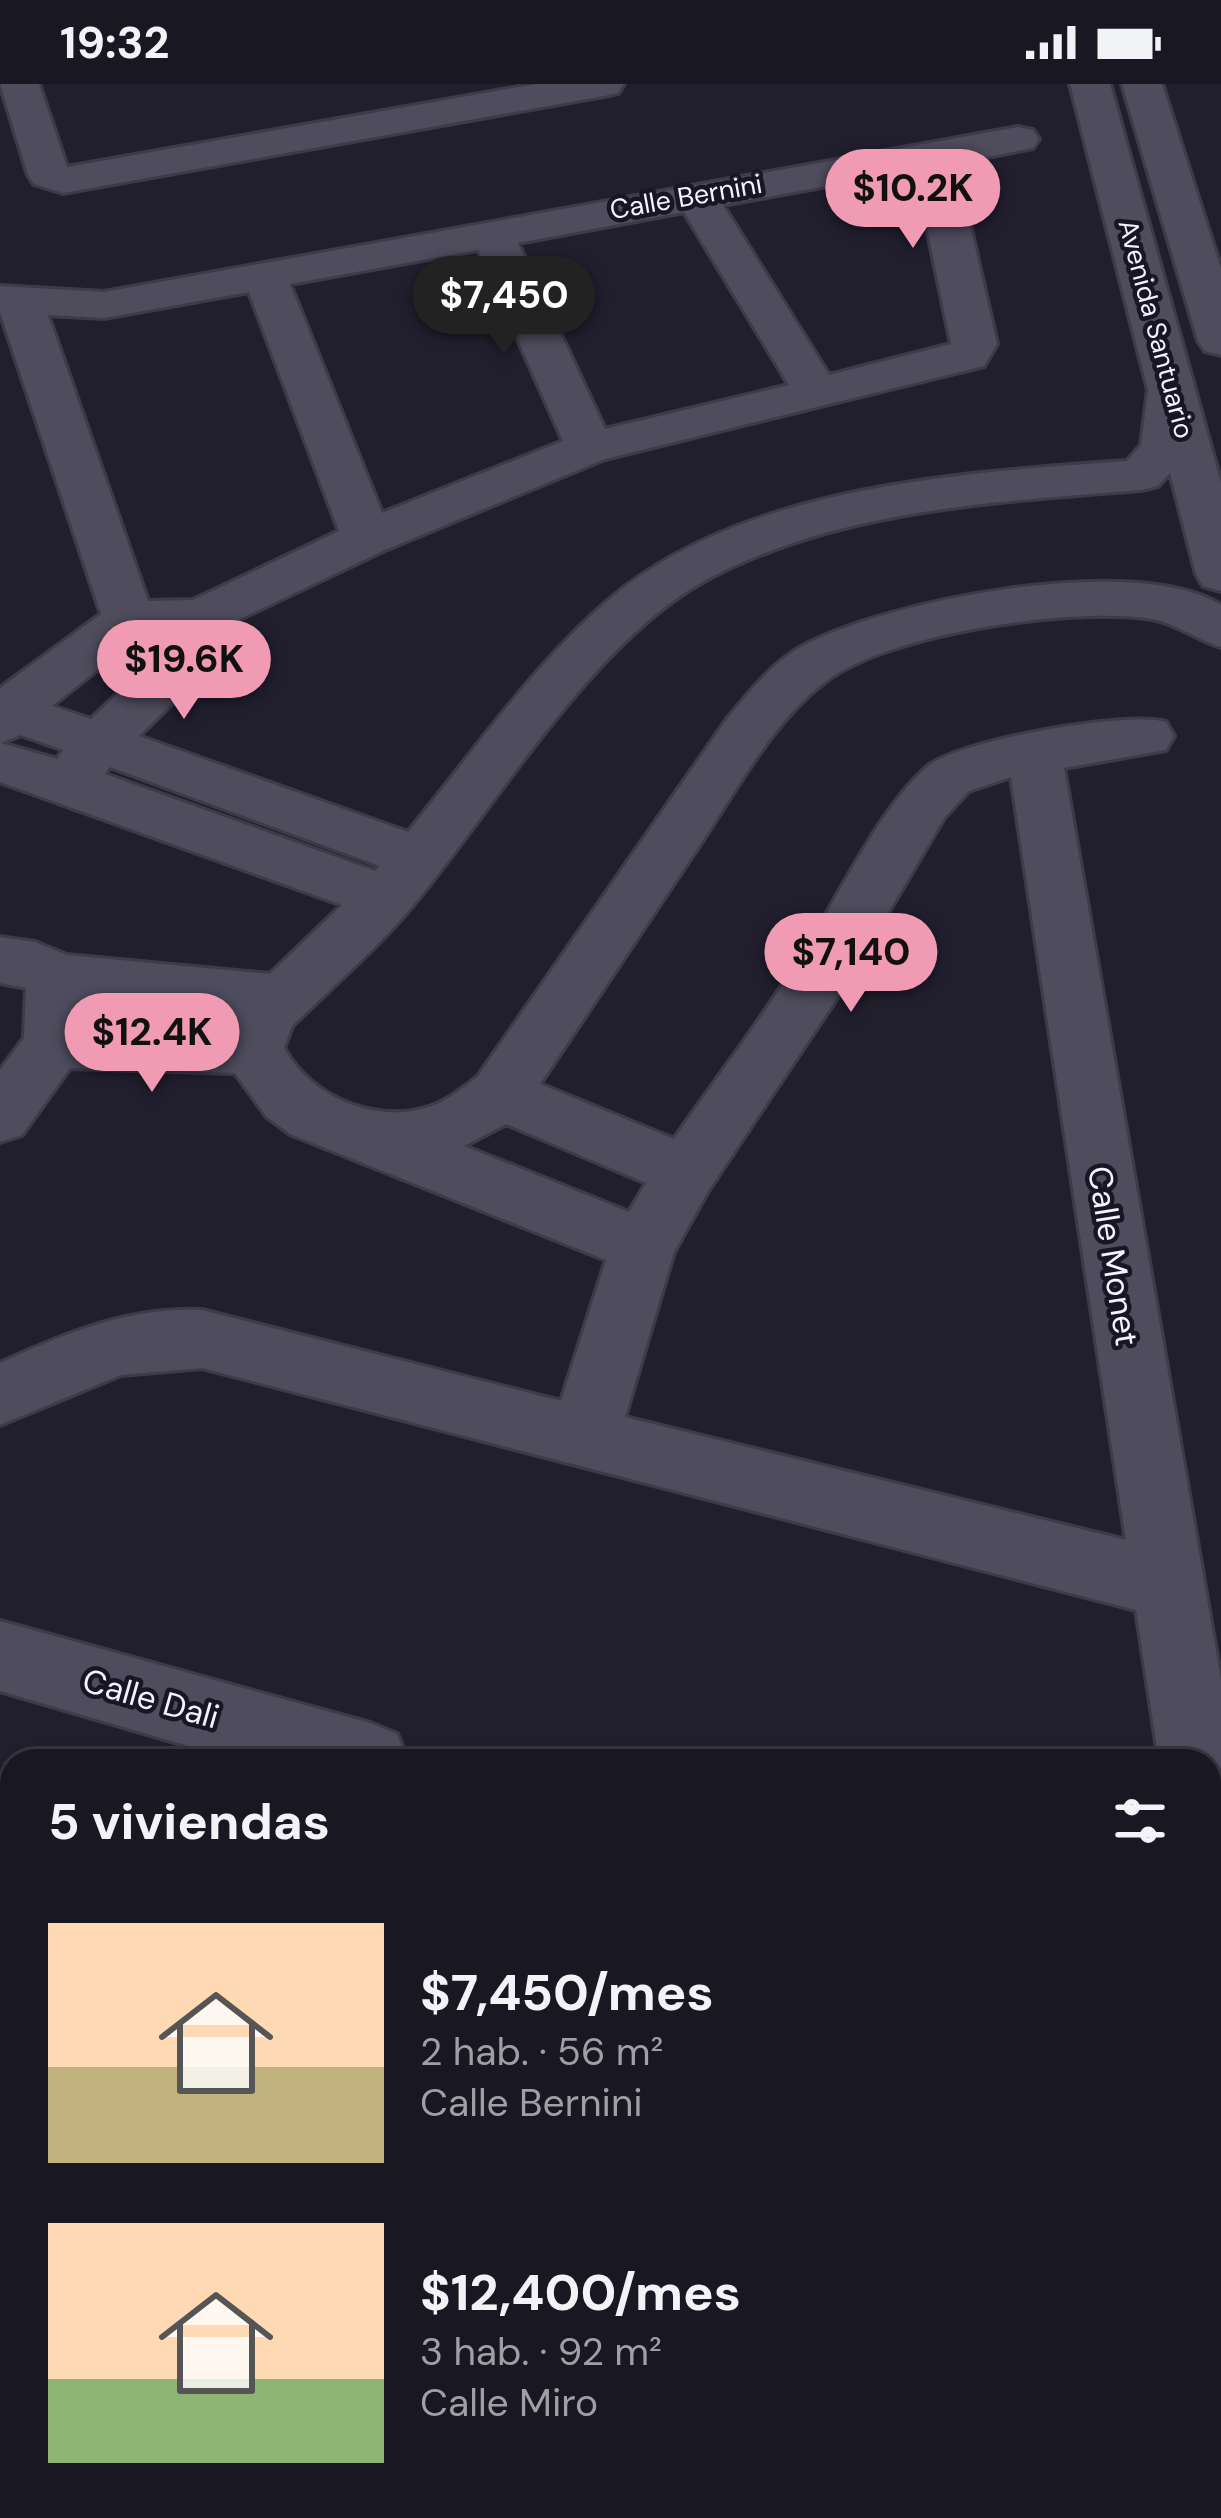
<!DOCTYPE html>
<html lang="es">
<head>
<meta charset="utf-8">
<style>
	body { margin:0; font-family:"DM Sans",sans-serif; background:#22202a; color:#f1f3f6; height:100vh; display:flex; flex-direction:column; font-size:45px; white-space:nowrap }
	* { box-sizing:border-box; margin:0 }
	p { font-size:39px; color:#9f9fa5 }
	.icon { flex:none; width:66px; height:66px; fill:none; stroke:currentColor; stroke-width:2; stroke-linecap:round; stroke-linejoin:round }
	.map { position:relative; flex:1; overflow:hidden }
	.drawer { position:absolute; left:0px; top:1665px; width:1221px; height:771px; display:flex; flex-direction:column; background:#191722; border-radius:36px 36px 0 0; box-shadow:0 3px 9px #0004,0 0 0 3px #373640 }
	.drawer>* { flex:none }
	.price { position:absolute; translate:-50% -102px; padding:0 27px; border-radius:42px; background:#f19ab3; color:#111; font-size:39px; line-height:78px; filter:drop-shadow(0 3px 6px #0008) }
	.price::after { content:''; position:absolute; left:50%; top:72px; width:36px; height:27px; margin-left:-18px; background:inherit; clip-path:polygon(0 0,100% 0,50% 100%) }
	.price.current { background:#222; color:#fff }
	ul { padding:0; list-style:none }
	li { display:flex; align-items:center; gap:36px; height:300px; padding:0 48px }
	li span { display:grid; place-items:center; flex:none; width:336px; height:240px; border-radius:0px; color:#555 }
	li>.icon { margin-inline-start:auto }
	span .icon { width:144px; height:144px; fill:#fffc; stroke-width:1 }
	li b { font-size:51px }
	h2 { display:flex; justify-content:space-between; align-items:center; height:144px; padding:0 48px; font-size:51px }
	.status { display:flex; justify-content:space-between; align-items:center; height:84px; padding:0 60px; background:#191722; direction:ltr }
	.status svg { height:33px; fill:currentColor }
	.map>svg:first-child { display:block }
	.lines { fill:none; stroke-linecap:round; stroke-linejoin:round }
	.minor-casing { stroke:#3e3b49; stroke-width:6 }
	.minor { fill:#4e4c5d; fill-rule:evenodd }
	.labels { text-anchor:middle; stroke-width:9; stroke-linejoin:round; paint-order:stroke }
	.far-street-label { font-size:27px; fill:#f3f2fd; stroke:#181524 }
	.street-label { font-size:33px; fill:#f3f2fd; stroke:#181524 }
</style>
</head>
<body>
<div class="status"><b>19:32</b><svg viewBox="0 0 49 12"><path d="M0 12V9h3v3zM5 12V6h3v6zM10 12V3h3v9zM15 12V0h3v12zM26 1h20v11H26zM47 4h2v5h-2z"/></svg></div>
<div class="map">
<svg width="1221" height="2434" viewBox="0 0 1221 2434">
	<rect width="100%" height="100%" fill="#211f2e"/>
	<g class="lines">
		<defs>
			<g id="minor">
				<path d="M 0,0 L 39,0 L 67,83 L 536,0 L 624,0 L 618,9 L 604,12 L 63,109 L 34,100 L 28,91 Z"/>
				<path d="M 1070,0 L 1110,0 L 1221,399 L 1221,507 L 1203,502 L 1196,490 L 1170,389 L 1158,402 L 1141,406 C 995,418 838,425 706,496 C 590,559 494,726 409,826 C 374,867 331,904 292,942 L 284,964 C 312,1016 384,1044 439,1019 C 453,1012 466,1002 478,992 L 727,635 C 748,610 770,581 799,564 C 885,516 1135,468 1221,521 L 1221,563 C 1194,555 1174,537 1145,534 C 1066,524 890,549 826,597 C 773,637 739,702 703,756 C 649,837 594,919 540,1000 L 674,1055 C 717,993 765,931 805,866 C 838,813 881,722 927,683 C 958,656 1128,627 1166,638 L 1174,652 L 1166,666 L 1064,684 L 1221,1596 L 1221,1705 L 1209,1710 L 1209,1677 L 1159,1677 L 1136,1526 L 202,1284 L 121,1291 L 0,1341 L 0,1279 C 66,1249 128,1223 202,1226 L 561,1317 L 606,1176 L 290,1050 L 266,1032 L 235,989 L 70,984 L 22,1051 L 0,1058 L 0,986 L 24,954 L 26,904 L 0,899 L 0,853 L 35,858 L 67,871 L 270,890 L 342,821 L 0,698 L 0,604 L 101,530 L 0,228 L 0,202 L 104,208 L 1018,43 L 1033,46 L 1039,55 L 1033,64 L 956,79 L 997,260 L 984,282 L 605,375 L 385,466 L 225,542 L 214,578 L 139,652 L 408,748 C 471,671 530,585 605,519 C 739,402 958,389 1127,377 L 1141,361 L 1148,306 ZM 915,86 L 951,260 L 829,291 L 723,121 ZM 684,128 L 789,301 L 605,345 L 518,159 ZM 478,166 L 563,357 L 382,429 L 290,200 ZM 249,208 L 339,447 L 193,516 L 148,517 L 48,231 L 104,234 ZM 172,551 L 171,559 L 91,635 L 52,622 L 140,552 ZM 21,651 L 63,666 L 57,675 L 1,659 ZM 110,683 L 380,782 L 375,787 L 105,690 ZM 1011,693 L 1126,1456 L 625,1333 L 674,1168 L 708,1107 L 843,905 L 944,734 L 969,707 ZM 85,919 L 235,933 L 233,940 L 85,937 ZM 506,1040 L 646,1099 L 629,1128 L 464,1062 Z"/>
				<path d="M 1122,0 L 1162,0 L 1221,185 L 1221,271 L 1205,267 L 1198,257 Z"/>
				<path d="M 0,1537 L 370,1639 L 397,1650 L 408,1677 L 240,1677 L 0,1607 Z"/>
				<path d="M 1209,1711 L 1221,1716 L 1221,1860 L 1209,1855 Z"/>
				<path d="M 1209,1876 L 1221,1879 L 1221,1959 L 1209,1956 Z"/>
				<path d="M 0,1992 L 12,1996 L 12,2080 L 0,2076 Z"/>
				<path d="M 1209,2376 L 1221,2377 L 1221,2434 L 1168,2434 L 1164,2424 L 1209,2424 Z"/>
				<path d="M 788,2424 L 880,2424 L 879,2434 L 787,2434 Z"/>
			</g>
		</defs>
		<use href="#minor" class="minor-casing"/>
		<use href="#minor" class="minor"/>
	</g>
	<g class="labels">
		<g class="far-street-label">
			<text transform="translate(686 113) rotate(-10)" y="9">Calle Bernini</text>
			<text transform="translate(1156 245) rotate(75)" y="9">Avenida Santuario</text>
		</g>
		<g class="street-label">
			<text transform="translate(1114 1172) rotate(81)" y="12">Calle Monet</text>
			<text transform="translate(151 1614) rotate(16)" y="12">Calle Dali</text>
		</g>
	</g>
</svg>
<b class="price" style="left:913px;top:167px">$10.2K</b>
<b class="price current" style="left:504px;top:274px">$7,450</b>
<b class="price" style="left:184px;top:638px">$19.6K</b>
<b class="price" style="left:851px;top:931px">$7,140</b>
<b class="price" style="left:152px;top:1011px">$12.4K</b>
<section class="drawer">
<h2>5 viviendas<svg class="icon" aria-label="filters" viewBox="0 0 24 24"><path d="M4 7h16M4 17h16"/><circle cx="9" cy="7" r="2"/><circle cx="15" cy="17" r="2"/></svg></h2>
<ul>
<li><span style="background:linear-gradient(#ffd9b3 60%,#c2b280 0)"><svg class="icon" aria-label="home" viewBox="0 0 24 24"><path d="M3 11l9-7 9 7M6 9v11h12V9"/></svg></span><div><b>$7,450/mes</b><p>2 hab. · 56 m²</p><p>Calle Bernini</p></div></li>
<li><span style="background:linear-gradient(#ffd9b3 65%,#8fb573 0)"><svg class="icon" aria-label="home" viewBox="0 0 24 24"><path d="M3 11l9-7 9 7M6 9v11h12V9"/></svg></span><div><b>$12,400/mes</b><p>3 hab. · 92 m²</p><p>Calle Miro</p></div></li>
</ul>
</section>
</div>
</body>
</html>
